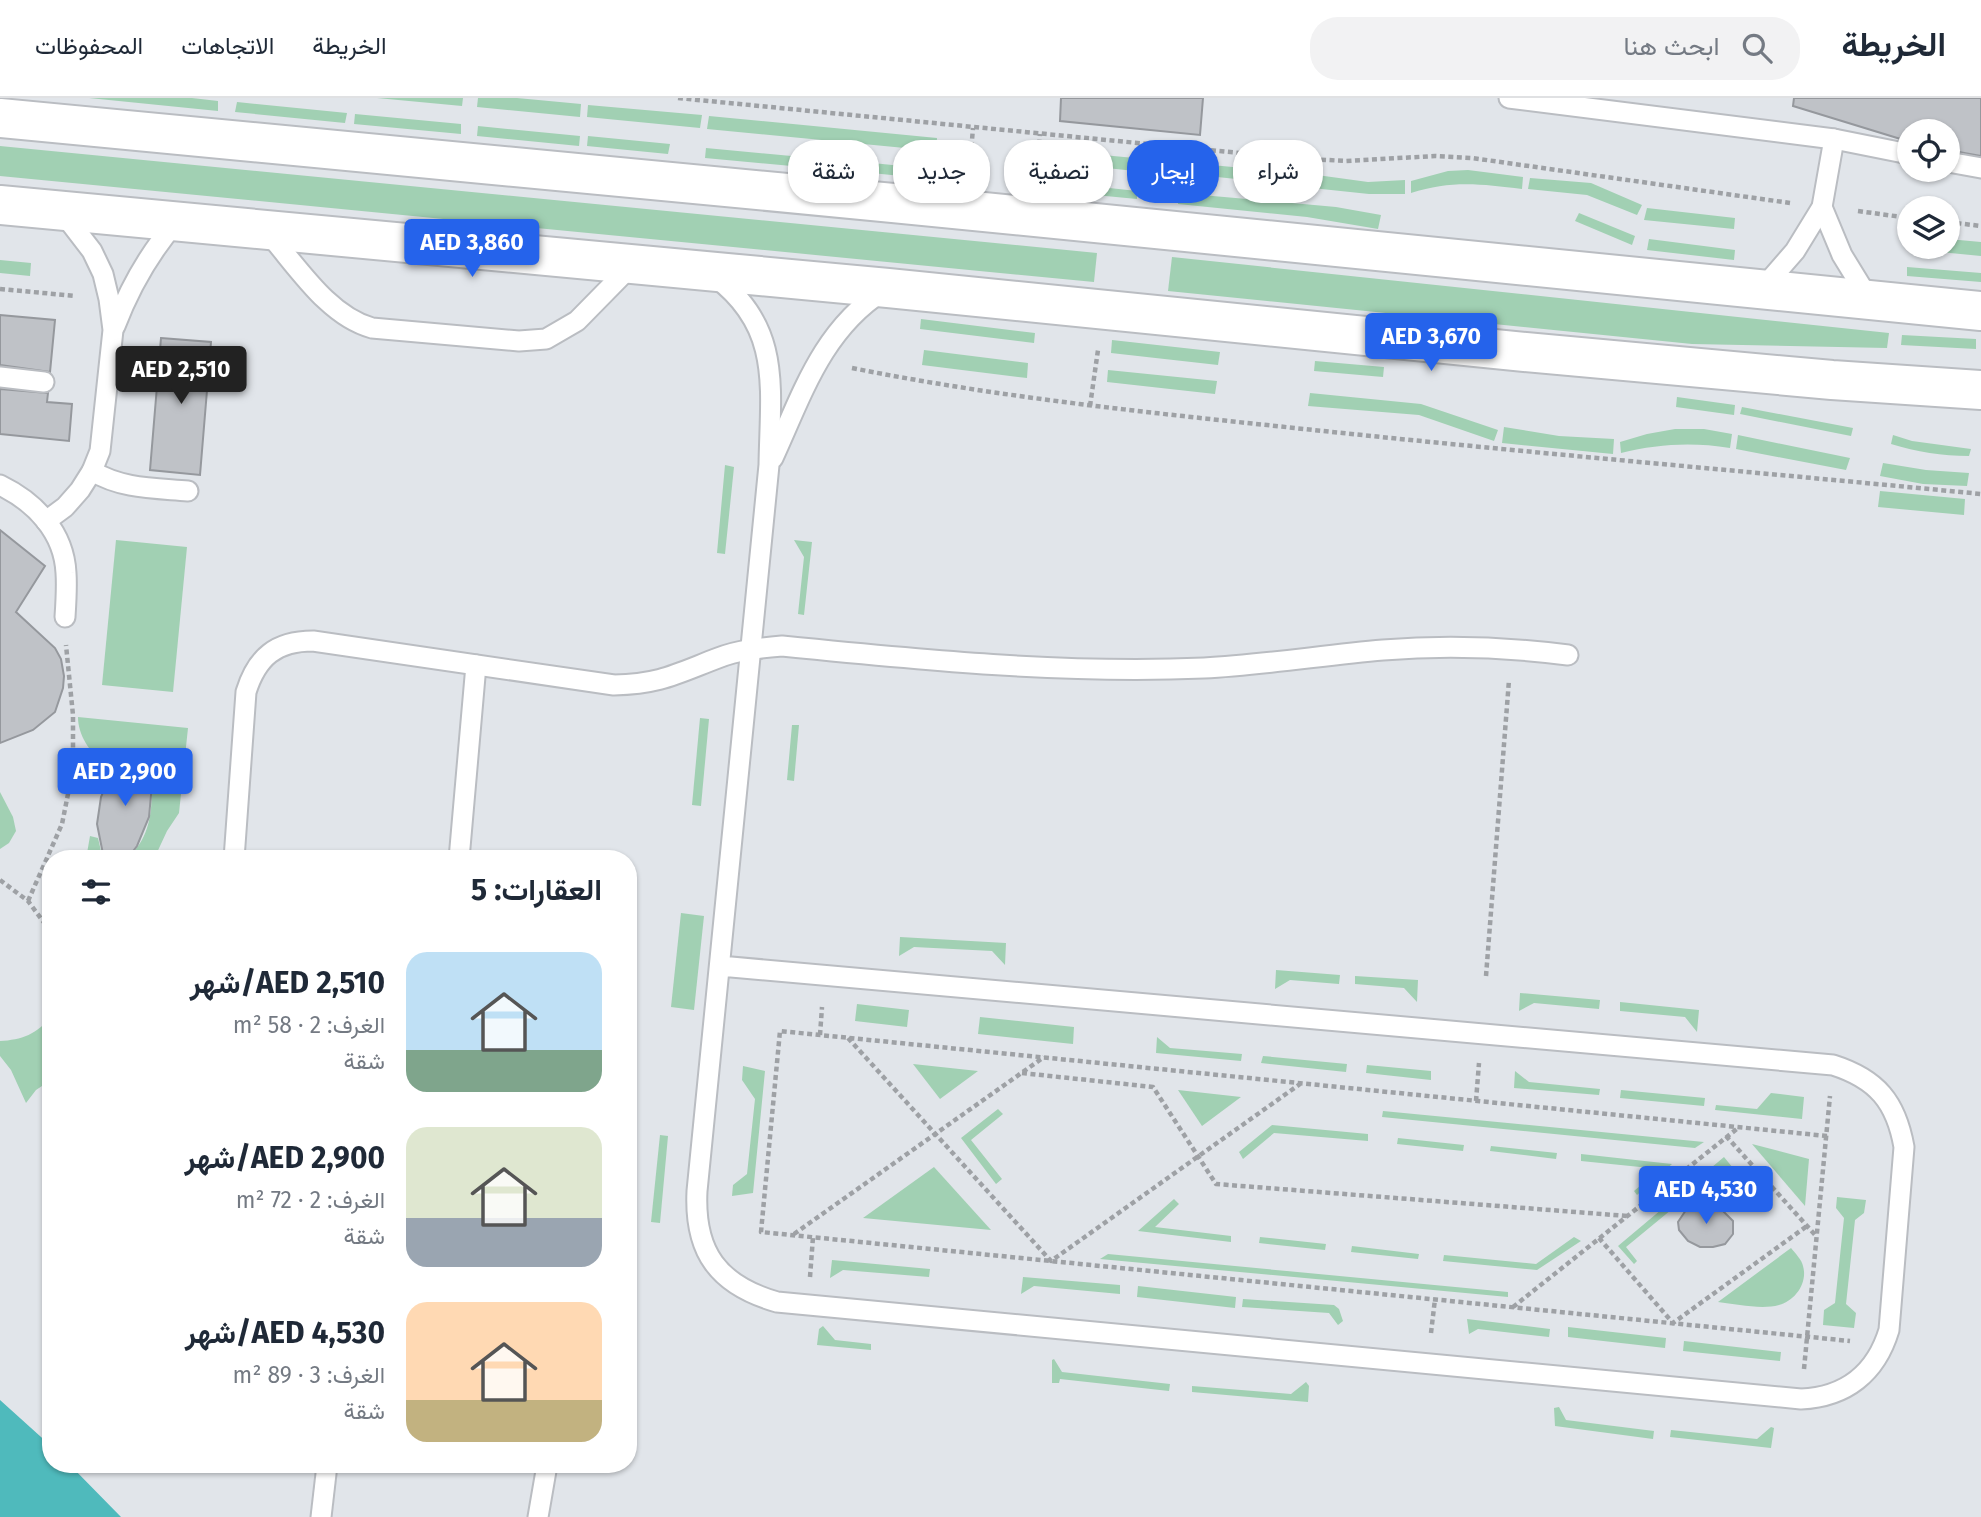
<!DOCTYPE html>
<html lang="ar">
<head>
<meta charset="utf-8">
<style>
	body { margin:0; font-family:"Fira Sans",Vazirmatn,sans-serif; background:#f2f2f3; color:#1f2937; direction:rtl; height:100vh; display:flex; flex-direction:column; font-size:26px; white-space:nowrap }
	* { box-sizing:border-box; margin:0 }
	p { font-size:23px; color:#747a83 }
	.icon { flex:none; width:38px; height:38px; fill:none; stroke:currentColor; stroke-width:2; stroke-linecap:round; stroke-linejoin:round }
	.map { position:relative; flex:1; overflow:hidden; direction:ltr }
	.side { position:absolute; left:42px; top:752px; width:595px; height:623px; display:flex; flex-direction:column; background:#fff; border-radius:28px; box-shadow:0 2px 5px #0004; direction:rtl }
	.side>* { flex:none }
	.hud { position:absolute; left:658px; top:42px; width:665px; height:63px; direction:rtl; display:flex; gap:14px }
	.controls { position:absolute; left:1897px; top:21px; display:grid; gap:14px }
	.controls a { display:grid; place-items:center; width:63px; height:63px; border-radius:50%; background:#fff; box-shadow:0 2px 5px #0004; font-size:35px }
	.price { position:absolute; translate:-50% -60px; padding:0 16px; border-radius:7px; background:#2563eb; color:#fff; font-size:23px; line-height:46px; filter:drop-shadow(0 2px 4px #0008) }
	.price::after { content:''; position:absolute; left:50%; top:42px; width:21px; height:16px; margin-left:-10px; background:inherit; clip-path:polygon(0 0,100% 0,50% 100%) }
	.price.current { background:#222; color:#fff }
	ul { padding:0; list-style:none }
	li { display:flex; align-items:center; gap:21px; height:175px; padding:0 35px }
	li span { display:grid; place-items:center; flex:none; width:196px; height:140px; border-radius:21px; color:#555 }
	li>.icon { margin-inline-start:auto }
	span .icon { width:84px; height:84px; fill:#fffc; stroke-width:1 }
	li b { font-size:30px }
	h2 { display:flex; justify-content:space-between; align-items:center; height:84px; padding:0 35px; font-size:30px }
	.chip { padding:0 24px; border-radius:28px; background:#fff; box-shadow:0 2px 5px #0004; font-size:24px; line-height:63px }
	.chip.current { background:#2563eb; color:#fff }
	header { display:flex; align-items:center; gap:42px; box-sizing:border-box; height:98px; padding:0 35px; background:#fff; border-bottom:2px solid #e0e1e3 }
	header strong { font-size:33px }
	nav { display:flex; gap:38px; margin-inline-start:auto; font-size:24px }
	.search { width:490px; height:63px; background:#f2f2f3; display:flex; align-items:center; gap:18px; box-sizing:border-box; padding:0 24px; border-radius:28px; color:#747a83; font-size:26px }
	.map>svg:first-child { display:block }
	.green { fill:#a1d0b3 }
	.water { fill:#4fbabc }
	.building { fill:#bfc2c7; stroke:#95989d; stroke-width:2 }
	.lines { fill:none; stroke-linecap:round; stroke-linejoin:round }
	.service-casing { stroke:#babdc2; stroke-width:23 }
	.minor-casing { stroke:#babdc2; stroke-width:42 }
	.path { stroke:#9ea1a5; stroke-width:4.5; stroke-dasharray:5 3.5; stroke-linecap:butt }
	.service { stroke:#fff; stroke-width:19 }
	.minor { stroke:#fff; stroke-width:38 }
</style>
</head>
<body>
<header>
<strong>الخريطة</strong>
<div class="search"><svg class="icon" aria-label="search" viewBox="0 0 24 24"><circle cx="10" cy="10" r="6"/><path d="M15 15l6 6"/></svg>ابحث هنا</div>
<nav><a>الخريطة</a><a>الاتجاهات</a><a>المحفوظات</a></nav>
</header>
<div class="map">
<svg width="1981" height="1419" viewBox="0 0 1981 1419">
	<rect width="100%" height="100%" fill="#e1e5ea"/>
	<g class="green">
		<path d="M 89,0 L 192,0 L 218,3 L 218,13 Z"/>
		<path d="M 377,0 L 463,0 L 462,8 Z"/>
		<path d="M 478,0 L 517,0 L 581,6 L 580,19 L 477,9 Z"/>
		<path d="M 237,4 L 347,15 L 345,25 L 235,14 Z"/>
		<path d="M 588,7 L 702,17 L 700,30 L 587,19 Z"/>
		<path d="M 355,16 L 461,26 L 461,36 L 354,26 Z"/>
		<path d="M 709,18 L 937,40 L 936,53 L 707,31 Z"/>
		<path d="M 478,28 L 580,38 L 579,48 L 477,38 Z"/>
		<path d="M 588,38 L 670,46 L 668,56 L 587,48 Z"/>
		<path d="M 0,48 L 1097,155 L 1094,184 L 0,78 Z"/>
		<path d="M 706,50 L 813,60 L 813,70 L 705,60 Z"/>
		<path d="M 1060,53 L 1156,62 L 1154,75 L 1059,65 Z"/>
		<path d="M 823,60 L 922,70 L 921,80 L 822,70 Z"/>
		<path d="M 1180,64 L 1285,74 L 1284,86 L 1179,75 Z"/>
		<path d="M 1468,72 L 1523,79 L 1522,91 C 1481,86 1451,82 1411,95 L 1411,83 L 1448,73 Z"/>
		<path d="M 1295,74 L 1368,84 L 1405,82 L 1405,96 L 1369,96 L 1293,88 Z"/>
		<path d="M 1530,80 L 1591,85 L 1642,107 L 1637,117 L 1587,97 L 1528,91 Z"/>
		<path d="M 1054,84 L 1137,93 L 1137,101 L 1053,93 Z"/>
		<path d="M 1179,95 L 1336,109 L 1381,117 L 1378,131 L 1307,119 L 1178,106 Z"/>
		<path d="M 1647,110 L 1735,120 L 1734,131 L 1644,122 Z"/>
		<path d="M 1579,115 L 1635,138 L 1632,147 L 1575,123 Z"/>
		<path d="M 1649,141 L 1735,152 L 1734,162 L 1647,152 Z"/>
		<path d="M 1948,141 L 1981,144 L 1981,158 L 1909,151 L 1909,147 L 1948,149 Z"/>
		<path d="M 1172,159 L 1889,235 L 1887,250 L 1692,246 L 1168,193 Z"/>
		<path d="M 0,162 L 31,165 L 30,178 L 0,175 Z"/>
		<path d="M 1907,169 L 1981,175 L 1981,184 L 1907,178 Z"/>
		<path d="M 921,221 L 1035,235 L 1034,245 L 920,231 Z"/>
		<path d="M 1902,237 L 1976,241 L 1976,251 L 1901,247 Z"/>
		<path d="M 1112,242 L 1220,254 L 1218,267 L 1111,255 Z"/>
		<path d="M 924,252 L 1028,265 L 1027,280 L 922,267 Z"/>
		<path d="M 1315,263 L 1384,269 L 1383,279 L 1314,273 Z"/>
		<path d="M 1108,272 L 1217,283 L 1215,296 L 1107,284 Z"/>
		<path d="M 1310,295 L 1421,306 L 1498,332 L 1494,343 L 1419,317 L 1308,308 Z"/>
		<path d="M 1677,299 L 1735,307 L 1734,317 L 1676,309 Z"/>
		<path d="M 1742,309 L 1853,330 L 1851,338 L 1740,316 Z"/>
		<path d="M 1504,329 L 1559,338 L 1614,341 L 1613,356 L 1502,345 Z"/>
		<path d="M 1675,331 L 1704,331 L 1732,336 L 1730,350 C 1692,344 1658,346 1621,355 L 1620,344 L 1647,336 Z"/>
		<path d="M 1738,337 L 1850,360 L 1846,372 L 1736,351 Z"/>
		<path d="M 1893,337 L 1912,343 L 1971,351 L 1969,358 C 1942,358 1917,354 1891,346 Z"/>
		<path d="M 1883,365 L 1926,372 L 1969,375 L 1967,388 L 1923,386 L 1880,378 Z"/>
		<path d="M 725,367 L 734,369 L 725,456 L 717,455 Z"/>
		<path d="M 1880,393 L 1965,401 L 1964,417 L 1878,409 Z"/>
		<path d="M 116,442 L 187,449 L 173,594 L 102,587 Z"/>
		<path d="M 794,442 L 812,444 L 804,517 L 798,516 L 804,459 Z"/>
		<path d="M 78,619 L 188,630 L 179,715 L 167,733 L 154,761 L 124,761 C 154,743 155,697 148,667 L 134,657 L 127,658 L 112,673 C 95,660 78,641 78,619 Z"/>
		<path d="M 700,620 L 709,621 L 701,708 L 692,707 Z"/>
		<path d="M 792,627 L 799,627 L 794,683 L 787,682 Z"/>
		<path d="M 0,694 L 13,719 L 16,733 L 9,745 L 0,751 Z"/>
		<path d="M 90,738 L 98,740 L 101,753 L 109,761 L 86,761 Z"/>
		<path d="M 681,815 L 704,818 L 694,912 L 671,909 Z"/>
		<path d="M 900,839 L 1006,845 L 1005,867 L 992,853 L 914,849 L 899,858 Z"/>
		<path d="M 1276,872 L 1340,877 L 1339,886 L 1290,882 L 1275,891 Z"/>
		<path d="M 1355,878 L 1418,882 L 1417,904 L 1404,890 L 1355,886 Z"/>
		<path d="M 1520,895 L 1600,902 L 1599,911 L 1534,905 L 1519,913 Z"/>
		<path d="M 1620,904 L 1699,912 L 1697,934 L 1685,919 L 1620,913 Z"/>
		<path d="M 857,906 L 909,912 L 907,929 L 855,923 Z"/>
		<path d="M 51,918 L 51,982 L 36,992 L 26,1005 L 11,972 L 0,958 L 0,943 C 21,942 38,936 51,918 Z"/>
		<path d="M 980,919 L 1074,929 L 1073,946 L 978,936 Z"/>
		<path d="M 1157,939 L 1170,950 L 1242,956 L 1241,963 L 1156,955 Z"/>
		<path d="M 1263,958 L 1347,966 L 1346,974 L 1261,965 Z"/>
		<path d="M 913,966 L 978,973 L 940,1001 Z"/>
		<path d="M 1367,967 L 1431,973 L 1431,982 L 1366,975 Z"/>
		<path d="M 743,968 L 765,973 L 753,1095 L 732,1098 L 733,1087 L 747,1076 L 755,1001 L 742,982 Z"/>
		<path d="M 1515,973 L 1529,984 L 1600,991 L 1599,997 L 1514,990 Z"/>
		<path d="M 1178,992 L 1241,999 L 1202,1028 Z"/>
		<path d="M 1621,992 L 1705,1000 L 1704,1008 L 1620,1000 Z"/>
		<path d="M 1771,995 L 1804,999 L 1802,1021 L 1715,1012 L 1716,1007 L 1757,1011 Z"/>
		<path d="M 998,1011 L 1003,1016 L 971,1042 L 1002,1081 L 996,1086 L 961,1040 Z"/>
		<path d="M 1383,1013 L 1704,1044 L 1695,1050 L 1382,1019 Z"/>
		<path d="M 1272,1027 L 1368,1036 L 1368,1043 L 1274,1035 L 1243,1061 L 1239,1054 Z"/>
		<path d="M 660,1037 L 668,1038 L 660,1125 L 651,1124 Z"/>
		<path d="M 1398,1040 L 1464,1047 L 1463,1053 L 1397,1046 Z"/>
		<path d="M 1752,1046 L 1809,1061 L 1805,1108 Z"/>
		<path d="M 1491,1048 L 1557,1055 L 1556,1061 L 1490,1053 Z"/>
		<path d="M 1581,1056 L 1672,1066 L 1637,1097 L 1634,1093 L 1660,1071 L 1581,1063 Z"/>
		<path d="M 1724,1059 L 1760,1103 L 1754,1108 L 1722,1070 L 1626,1149 L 1637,1163 L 1634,1166 L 1618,1148 Z"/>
		<path d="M 934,1069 L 991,1132 L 863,1120 Z"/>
		<path d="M 1837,1099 L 1866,1102 L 1864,1115 L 1855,1122 L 1846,1206 L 1856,1215 L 1854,1230 L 1823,1227 L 1824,1212 L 1835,1205 L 1844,1120 L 1836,1110 Z"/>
		<path d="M 1174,1101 L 1179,1106 L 1155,1129 L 1231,1138 L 1231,1144 L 1138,1133 Z"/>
		<path d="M 1260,1139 L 1326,1146 L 1325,1152 L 1259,1145 Z"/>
		<path d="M 1574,1139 L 1581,1143 L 1537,1172 L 1443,1163 L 1444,1157 L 1536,1166 Z"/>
		<path d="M 1352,1148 L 1419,1156 L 1418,1161 L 1351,1154 Z"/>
		<path d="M 1791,1150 C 1795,1155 1802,1162 1803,1168 C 1808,1185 1795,1203 1779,1207 C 1761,1212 1737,1206 1718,1204 Z"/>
		<path d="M 1108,1156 L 1508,1194 L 1508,1199 L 1100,1161 Z"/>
		<path d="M 832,1162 L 930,1171 L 929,1179 L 843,1172 L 830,1180 Z"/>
		<path d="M 1023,1179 L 1120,1187 L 1120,1196 L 1034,1188 L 1021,1196 Z"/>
		<path d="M 1138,1188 L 1236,1199 L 1235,1210 L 1137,1199 Z"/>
		<path d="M 1243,1201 L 1334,1207 L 1339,1211 L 1343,1223 L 1338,1227 L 1329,1215 L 1242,1209 Z"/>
		<path d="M 1467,1221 L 1550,1231 L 1549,1239 L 1478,1231 L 1469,1236 Z"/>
		<path d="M 823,1228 L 835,1242 L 871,1246 L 871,1252 L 817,1247 L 819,1231 Z"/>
		<path d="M 1568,1229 L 1666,1240 L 1665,1250 L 1568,1239 Z"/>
		<path d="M 1684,1243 L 1781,1254 L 1780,1263 L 1683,1253 Z"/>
		<path d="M 1054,1261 L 1062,1274 L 1170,1286 L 1169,1293 L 1060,1281 L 1059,1285 L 1052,1285 L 1052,1262 Z"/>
		<path d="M 1306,1284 L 1309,1288 L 1308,1304 L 1192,1294 L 1192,1288 L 1291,1296 Z"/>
		<path d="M 1559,1309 L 1566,1322 L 1654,1333 L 1653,1341 L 1555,1328 L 1554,1310 Z"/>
		<path d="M 1771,1329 L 1774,1330 L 1771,1350 L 1670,1339 L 1671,1332 L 1757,1341 Z"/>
	</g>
	<path class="water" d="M 0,1302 L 51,1348 L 51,1367 L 70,1367 L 121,1419 L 0,1419 Z"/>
	<g class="building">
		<path d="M 1061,0 L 1203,0 L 1200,37 L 1060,23 Z"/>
		<path d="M 1794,0 L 1981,0 L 1981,58 L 1948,52 L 1948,33 L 1909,33 L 1909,44 L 1907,43 L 1793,8 Z"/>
		<path d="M 0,217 L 55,222 L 50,274 L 0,267 Z"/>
		<path d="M 161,240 L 211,244 L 200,377 L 150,372 Z"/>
		<path d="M 0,291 L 48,295 L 47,304 L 72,306 L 69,343 L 0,336 Z"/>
		<path d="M 0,432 L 45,468 L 16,514 L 55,550 L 61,561 L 64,578 L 63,590 L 55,614 L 33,632 L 0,645 Z"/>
		<path d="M 134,657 L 147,661 L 152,686 L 149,719 L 137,748 L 127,761 L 104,761 L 97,726 L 101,699 L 112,673 L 121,662 L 127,658 Z"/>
		<path d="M 1704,1106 L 1722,1112 L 1733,1123 L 1733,1136 L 1725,1146 L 1713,1149 L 1700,1149 L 1688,1143 L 1679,1132 L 1678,1124 L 1686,1112 Z"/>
	</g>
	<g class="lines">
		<defs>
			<g id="service">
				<path d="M 1509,0 L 1834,41 L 1909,56"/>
				<path d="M 1948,64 L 1981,70"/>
				<path d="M 1822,109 L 1842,157 L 1869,201"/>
				<path d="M 268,135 C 297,168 328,218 372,230 L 519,243 L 546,241 L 577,223 L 632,167"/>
				<path d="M 715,179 C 783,230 770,292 769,367 L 697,1093 C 694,1154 718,1187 777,1204 L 1801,1301 C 1846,1299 1876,1275 1889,1232 L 1904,1049 C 1896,1004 1877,981 1833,967 L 720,868"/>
				<path d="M 1762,191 L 1795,153 L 1822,109 L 1834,41"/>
				<path d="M 115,228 C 130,189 149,155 177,123"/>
				<path d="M 0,279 L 44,284"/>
				<path d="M 773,360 C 802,297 822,232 883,193"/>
				<path d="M 92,373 C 122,391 154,390 188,393"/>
				<path d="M 0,387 C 35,404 64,434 66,475 C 67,489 66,504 65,519"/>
				<path d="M 46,423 L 65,409 L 80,392 L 92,373 L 100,353 L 113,232 L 109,201 L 103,176 L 92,153 L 62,114"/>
				<path d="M 234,761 L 246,594 C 257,559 276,543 313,543 L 614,587 C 660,586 676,576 718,560 C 738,552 760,550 782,548 C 922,562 1063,576 1204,570 C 1264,567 1324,557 1383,552 C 1446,547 1506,549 1568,557"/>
				<path d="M 459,761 L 476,567"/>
				<path d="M 321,1419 L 327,1367"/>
				<path d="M 538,1419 L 547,1367"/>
			</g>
			<g id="minor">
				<path d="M 0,20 L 893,105 L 1981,213"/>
				<path d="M 0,107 L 888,190 L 1525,254 L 1832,282 L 1981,292"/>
			</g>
		</defs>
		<use href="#service" class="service-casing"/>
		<use href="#minor" class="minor-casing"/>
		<g class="path">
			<path d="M 678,0 L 1291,60 L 1346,63 L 1435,58 L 1472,60 L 1790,105"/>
			<path d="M 970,66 L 973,30"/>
			<path d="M 1037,72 L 1040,36"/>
			<path d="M 1858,113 L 1909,120"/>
			<path d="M 1948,124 L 1981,128"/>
			<path d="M 0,191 L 76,198"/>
			<path d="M 852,270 C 1002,300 1153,315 1304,331 C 1530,355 1755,374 1981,396"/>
			<path d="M 1090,308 L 1098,252"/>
			<path d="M 0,782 L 28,803 L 51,834"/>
			<path d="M 28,803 L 62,726 L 69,691 L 73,657 L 73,617 L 66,547"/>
			<path d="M 1486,878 L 1509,582"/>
			<path d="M 820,937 L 822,909"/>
			<path d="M 848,940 L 1051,1163 L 1300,986"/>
			<path d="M 1022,975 L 1153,989 L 1216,1086 L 1627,1118"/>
			<path d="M 1476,1003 L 1479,965"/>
			<path d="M 1726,1038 L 1817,1139"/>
			<path d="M 1827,1038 L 780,933 L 761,1134 L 1850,1243"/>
			<path d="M 794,1136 L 1044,959"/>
			<path d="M 1599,1140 L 1673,1225 L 1807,1128"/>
			<path d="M 810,1179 L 813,1139"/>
			<path d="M 1513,1209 L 1738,1030"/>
			<path d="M 1431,1235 L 1435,1201"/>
			<path d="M 1804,1271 L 1830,998"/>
		</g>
		<use href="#service" class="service"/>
		<use href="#minor" class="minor"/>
	</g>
</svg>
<div class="controls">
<a><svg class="icon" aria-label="locate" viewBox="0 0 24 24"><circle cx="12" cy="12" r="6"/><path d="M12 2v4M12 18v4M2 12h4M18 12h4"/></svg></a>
<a><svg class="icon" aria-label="layers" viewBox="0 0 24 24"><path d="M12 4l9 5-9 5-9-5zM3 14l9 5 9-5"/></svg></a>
</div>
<b class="price" style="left:472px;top:181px">AED 3,860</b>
<b class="price" style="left:1431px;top:275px">AED 3,670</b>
<b class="price current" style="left:181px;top:308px">AED 2,510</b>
<b class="price" style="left:125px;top:710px">AED 2,900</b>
<b class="price" style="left:1706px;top:1128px">AED 4,530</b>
<div class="hud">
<a class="chip">شراء</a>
<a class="chip current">إيجار</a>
<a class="chip">تصفية</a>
<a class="chip">جديد</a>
<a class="chip">شقة</a>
</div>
<section class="side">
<h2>العقارات: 5<svg class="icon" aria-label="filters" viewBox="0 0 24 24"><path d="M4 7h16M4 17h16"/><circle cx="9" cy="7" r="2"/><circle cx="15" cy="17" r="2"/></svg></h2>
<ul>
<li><span style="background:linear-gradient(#bfe0f5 70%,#7fa58c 0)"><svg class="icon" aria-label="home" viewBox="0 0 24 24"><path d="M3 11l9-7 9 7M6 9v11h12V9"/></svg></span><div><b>AED 2,510/شهر</b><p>الغرف: 2 · 58 m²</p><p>شقة</p></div></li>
<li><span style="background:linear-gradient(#dfe7d0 65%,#9aa5b1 0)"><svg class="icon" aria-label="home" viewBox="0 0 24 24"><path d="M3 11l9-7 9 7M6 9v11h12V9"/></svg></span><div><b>AED 2,900/شهر</b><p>الغرف: 2 · 72 m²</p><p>شقة</p></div></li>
<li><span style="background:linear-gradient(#ffd9b3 70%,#c2b280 0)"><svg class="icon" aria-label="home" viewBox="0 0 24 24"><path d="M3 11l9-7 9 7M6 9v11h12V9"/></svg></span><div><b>AED 4,530/شهر</b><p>الغرف: 3 · 89 m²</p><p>شقة</p></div></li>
</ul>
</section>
</div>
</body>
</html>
